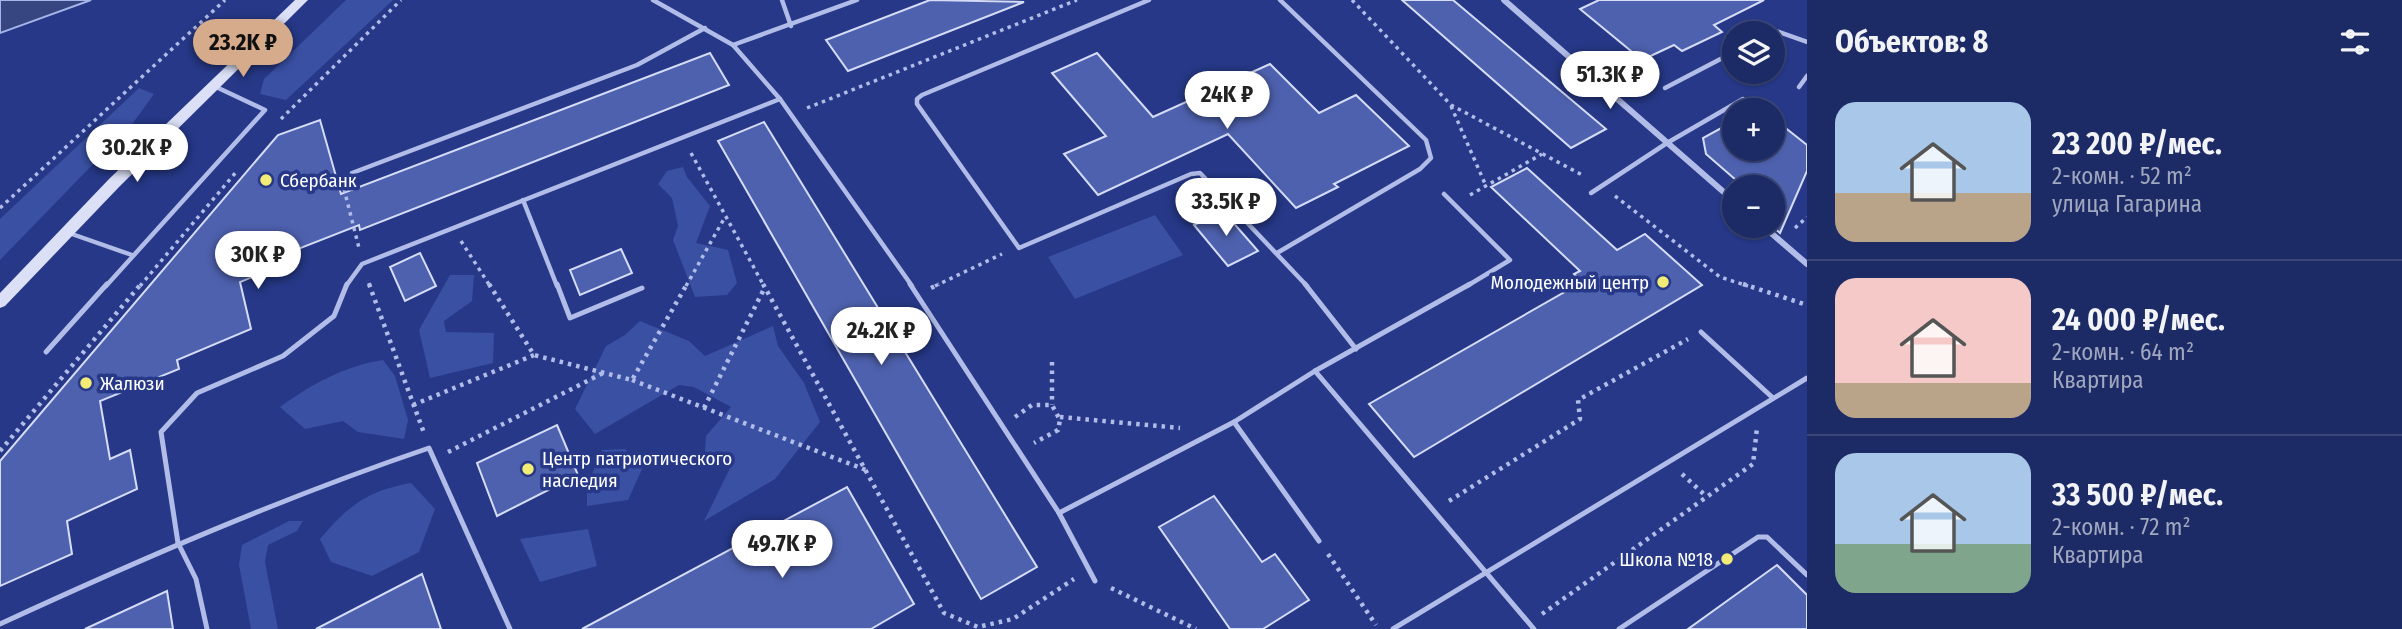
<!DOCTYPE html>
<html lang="ru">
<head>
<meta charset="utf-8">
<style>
	body { margin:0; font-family:"Fira Sans Condensed",sans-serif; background:#29366e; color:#f1f3f6; height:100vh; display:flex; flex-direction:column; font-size:26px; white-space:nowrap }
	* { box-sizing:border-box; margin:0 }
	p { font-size:23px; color:#a0a7bf }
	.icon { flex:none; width:38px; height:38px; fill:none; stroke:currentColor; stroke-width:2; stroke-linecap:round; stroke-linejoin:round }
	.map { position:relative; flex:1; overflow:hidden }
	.side { display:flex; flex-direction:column; background:#1c2a65; width:595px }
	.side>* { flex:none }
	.fabs { position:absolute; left:1722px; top:21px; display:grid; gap:14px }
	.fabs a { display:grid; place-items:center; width:63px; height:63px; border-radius:50%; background:#1c2a65; box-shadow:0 2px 5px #0004,0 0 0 2px #3a4679; font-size:35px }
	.price { position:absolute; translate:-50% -60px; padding:0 16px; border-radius:24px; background:#fff; color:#222; font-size:23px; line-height:46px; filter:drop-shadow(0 2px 4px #0008) }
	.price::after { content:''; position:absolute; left:50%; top:42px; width:21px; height:16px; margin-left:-10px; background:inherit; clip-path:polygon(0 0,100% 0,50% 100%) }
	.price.on { background:#d6ab8b; color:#111 }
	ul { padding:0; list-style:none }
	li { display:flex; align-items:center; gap:21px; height:175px; padding:0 28px }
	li+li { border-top:2px solid #3a4679 }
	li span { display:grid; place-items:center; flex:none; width:196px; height:140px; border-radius:21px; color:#555 }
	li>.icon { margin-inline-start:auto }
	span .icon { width:84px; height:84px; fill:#fffc; stroke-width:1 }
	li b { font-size:30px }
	h2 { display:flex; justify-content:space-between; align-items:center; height:84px; padding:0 28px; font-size:30px }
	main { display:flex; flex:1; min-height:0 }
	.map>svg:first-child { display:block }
	.green { fill:#3a50a3 }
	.water { fill:#374580; stroke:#a5b4e9; stroke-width:2 }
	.building { fill:#4e61ae; stroke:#d5dcf7; stroke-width:2 }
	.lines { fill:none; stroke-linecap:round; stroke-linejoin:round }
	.path-far1 { stroke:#b1bce8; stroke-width:3.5; stroke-dasharray:3.5 4.5; stroke-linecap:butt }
	.path { stroke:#b1bce8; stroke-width:4.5; stroke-dasharray:3.5 5; stroke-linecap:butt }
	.lane-far1 { stroke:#b1bce8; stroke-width:4.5 }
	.lane { stroke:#b1bce8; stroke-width:5 }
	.street { stroke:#b1bce8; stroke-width:6 }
	.secondary { fill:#dbe0f7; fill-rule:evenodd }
	.poi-dot { fill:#f2ec76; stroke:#263887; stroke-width:2.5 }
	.labels { text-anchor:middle; stroke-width:7; stroke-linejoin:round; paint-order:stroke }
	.poi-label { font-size:19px; fill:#fff; stroke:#263887; text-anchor:start }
</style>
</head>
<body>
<main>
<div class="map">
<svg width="1807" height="629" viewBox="0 0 1807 629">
	<rect width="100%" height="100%" fill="#263887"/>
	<g class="green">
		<path d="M 346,0 L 393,0 L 286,100 L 260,94 L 264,79 Z"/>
		<path d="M 139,88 L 154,94 L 133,123 L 0,260 L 0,219 Z"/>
		<path d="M 683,167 L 687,177 L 710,206 L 696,243 L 728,250 L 737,283 L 727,295 L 695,297 L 673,240 L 678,226 L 672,198 L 658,184 L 667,171 Z"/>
		<path d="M 1155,215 L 1183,255 L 1075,299 L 1048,257 Z"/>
		<path d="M 450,275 L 474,275 L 472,301 L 444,321 L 446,332 L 494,333 L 493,363 L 430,378 L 419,330 Z"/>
		<path d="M 640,321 L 689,341 L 705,356 L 773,326 L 778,346 L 804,383 L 820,422 L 775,479 L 704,521 L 731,466 L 704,462 L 706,436 L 731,407 L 694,387 L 679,385 L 595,434 L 575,409 L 606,346 L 625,335 Z"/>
		<path d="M 383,360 L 395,376 L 408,420 L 404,439 L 358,432 L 343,421 L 305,429 L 280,407 C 312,384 344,366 383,360 Z"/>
		<path d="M 625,449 L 643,467 L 628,500 L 587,506 L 587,486 L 602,450 Z"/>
		<path d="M 411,483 L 435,509 L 419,552 L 372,576 L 331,562 L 320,539 C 349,505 367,491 411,483 Z"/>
		<path d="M 289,521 L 303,521 L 297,531 L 268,545 L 265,562 L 278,629 L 251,629 L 239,565 L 242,545 Z"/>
		<path d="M 588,529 L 597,566 L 540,582 L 520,539 Z"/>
	</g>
	<path class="water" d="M 0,0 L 91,0 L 0,33 Z"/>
	<g class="building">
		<path d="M 930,0 L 1024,2 L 848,71 L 826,40 Z"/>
		<path d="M 1402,0 L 1453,0 L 1606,129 L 1571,148 Z"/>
		<path d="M 1599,0 L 1764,0 L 1714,25 L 1722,32 L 1682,51 L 1674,45 L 1642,60 L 1580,9 Z"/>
		<path d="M 710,53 L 729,85 L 360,230 L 359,225 L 285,254 L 287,263 L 240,282 L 251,329 L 177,360 L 179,369 L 100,401 L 110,459 L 130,450 L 137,489 L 67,521 L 72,554 L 0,586 L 0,461 L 278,135 L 320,120 L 341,194 Z"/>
		<path d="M 1097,53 L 1153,117 L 1270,64 L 1319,113 L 1356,95 L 1409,146 L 1334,184 L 1338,187 L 1296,208 L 1228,134 L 1098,195 L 1064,154 L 1106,136 L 1052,73 Z"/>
		<path d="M 1773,118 L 1807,145 L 1807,171 L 1780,233 L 1773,227 L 1773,187 L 1744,187 L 1706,154 L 1703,138 L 1734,121 L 1734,149 L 1773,149 Z"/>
		<path d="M 764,122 L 1037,567 L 981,599 L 718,141 Z"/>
		<path d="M 1527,168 L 1617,250 L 1645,234 L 1702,285 L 1414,457 L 1369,404 L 1582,282 L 1574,274 L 1580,271 L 1491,187 Z"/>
		<path d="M 1223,211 L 1258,251 L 1228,266 L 1194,225 Z"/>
		<path d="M 621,249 L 632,273 L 580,295 L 570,270 Z"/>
		<path d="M 420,253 L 436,286 L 405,301 L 390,267 Z"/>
		<path d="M 557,425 L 578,475 L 497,516 L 477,463 Z"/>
		<path d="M 847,487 L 914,604 L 871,629 L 582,629 Z"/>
		<path d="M 1214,496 L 1262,562 L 1275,554 L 1309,600 L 1263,629 L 1230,629 L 1159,527 Z"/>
		<path d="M 1777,565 L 1807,595 L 1807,629 L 1688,629 Z"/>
		<path d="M 422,574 L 441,629 L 316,629 Z"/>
		<path d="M 167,591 L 173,629 L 85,629 Z"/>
	</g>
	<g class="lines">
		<g class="path-far1">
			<path d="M 1352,0 L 1451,105 L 1584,176"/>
			<path d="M 1451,106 L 1486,186"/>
			<path d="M 807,108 L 1077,0"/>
			<path d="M 281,119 L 401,0"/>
			<path d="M 691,153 L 764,286"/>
			<path d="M 344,189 L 359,248"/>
			<path d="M 1470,195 L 1542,154"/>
			<path d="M 1615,196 L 1720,277 L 1748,286"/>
			<path d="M 0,208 L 225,0"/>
			<path d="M 1795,228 L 1807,217"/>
			<path d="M 461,241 L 490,286"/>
			<path d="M 369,283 L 370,286"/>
			<path d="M 140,286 L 237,171"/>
			<path d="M 686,286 L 725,217"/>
			<path d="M 935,286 L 1002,254"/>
		</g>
		<g class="path">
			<path d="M 369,284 L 424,433"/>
			<path d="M 489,284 L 534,355 L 632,380 L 687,284"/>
			<path d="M 763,284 L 944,613 L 978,627 L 1013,619 L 1074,579"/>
			<path d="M 1743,284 L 1807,305"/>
			<path d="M 931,288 L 939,284"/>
			<path d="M 1052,362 L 1052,405"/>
			<path d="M 632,380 L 866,470"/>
			<path d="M 413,405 L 534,355"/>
			<path d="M 704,408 L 765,287"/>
			<path d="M 1015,417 L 1032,405 L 1052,405 L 1060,420 L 1058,430 L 1034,443"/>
			<path d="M 1060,417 L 1180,428"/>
			<path d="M 0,451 L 141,284"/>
			<path d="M 448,452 L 603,373"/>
			<path d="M 1682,474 L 1707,497"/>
			<path d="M 1449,501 L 1580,419 L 1578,400 L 1688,339"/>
			<path d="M 1328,554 L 1376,625"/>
			<path d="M 1111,588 L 1196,629"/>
			<path d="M 1542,614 L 1753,464 L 1757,428"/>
		</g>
		<g class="lane-far1">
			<path d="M 653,0 L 733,45 L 780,99"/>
			<path d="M 782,0 L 791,26"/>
			<path d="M 1149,0 L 922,95 L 917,99 L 917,104 L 1019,248 L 1191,174 L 1200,173 L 1307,286"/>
			<path d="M 1771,33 L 1776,31 L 1807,42"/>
			<path d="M 733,45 L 857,0"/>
			<path d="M 1799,87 L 1807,76"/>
			<path d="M 1665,88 L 1734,52"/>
			<path d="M 352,173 L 637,65 L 705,28"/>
			<path d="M 1591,193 L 1667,143 L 1743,99"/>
			<path d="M 1444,194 L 1510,260 L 1467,286"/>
			<path d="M 523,200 L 557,286"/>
			<path d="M 69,233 L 132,255"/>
			<path d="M 1277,253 L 1420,169 L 1431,158 L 1426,140 L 1280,0"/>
			<path d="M 106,286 L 265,110 L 214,86"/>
			<path d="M 346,286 L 362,264 L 780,99 L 912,286"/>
		</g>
		<g class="lane">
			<path d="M 557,284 L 570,318 L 642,288"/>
			<path d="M 910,284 L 1059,513 L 1095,581"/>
			<path d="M 1305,284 L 1356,349"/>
			<path d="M 1701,332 L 1773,398"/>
			<path d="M 46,352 L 107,284"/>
			<path d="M 1315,371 L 1534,629"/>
			<path d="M 1234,422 L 1319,541"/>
			<path d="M 1059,513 L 1234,422 L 1315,371 L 1470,284"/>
			<path d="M 0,624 C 141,559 282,498 429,448 L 510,629"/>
			<path d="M 207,629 L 196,579 L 178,543 L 161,432 L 197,393 L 283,356 L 334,316 L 347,284"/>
			<path d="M 1393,629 L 1807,378"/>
			<path d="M 1619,629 L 1758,537 L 1767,537 L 1807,575"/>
		</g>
		<g class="street">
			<path d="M 1504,0 L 1734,201"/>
			<path d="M 1763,226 L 1807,264"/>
		</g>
		<path class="secondary" d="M 295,0 L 308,0 L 120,186 L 5,306 L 0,308 L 0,293 L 110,178 Z"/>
	</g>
	<g class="poi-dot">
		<circle cx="266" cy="180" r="7"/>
		<circle cx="1663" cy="282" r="7"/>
		<circle cx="86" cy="383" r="7"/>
		<circle cx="528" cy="469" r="7"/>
		<circle cx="1727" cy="559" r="7"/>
	</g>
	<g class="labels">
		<g class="poi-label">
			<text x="280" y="187">Сбербанк</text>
			<text x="1649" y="289" text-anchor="end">Молодежный центр</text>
			<text x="100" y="390">Жалюзи</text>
			<text x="542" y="465">Центр патриотического<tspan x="542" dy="22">наследия</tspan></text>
			<text x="1713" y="566" text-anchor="end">Школа №18</text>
		</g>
	</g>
</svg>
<div class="fabs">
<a><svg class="icon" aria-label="layers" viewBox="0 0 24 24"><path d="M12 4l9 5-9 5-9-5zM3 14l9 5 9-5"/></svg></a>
<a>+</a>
<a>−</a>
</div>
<b class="price on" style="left:243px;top:79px">23.2K ₽</b>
<b class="price" style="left:1610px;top:111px">51.3K ₽</b>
<b class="price" style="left:1227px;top:131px">24K ₽</b>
<b class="price" style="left:137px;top:184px">30.2K ₽</b>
<b class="price" style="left:1226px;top:238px">33.5K ₽</b>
<b class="price" style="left:258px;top:291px">30K ₽</b>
<b class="price" style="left:881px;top:367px">24.2K ₽</b>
<b class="price" style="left:782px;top:580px">49.7K ₽</b>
</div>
<section class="side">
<h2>Объектов: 8<svg class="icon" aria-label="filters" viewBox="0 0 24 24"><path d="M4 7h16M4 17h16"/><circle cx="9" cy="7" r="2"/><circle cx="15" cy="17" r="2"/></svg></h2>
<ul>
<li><span style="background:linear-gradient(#a9c7e8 65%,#b9a48a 0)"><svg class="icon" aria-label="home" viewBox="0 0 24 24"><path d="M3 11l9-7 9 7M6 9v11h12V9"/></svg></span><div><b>23 200 ₽/мес.</b><p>2-комн. · 52 m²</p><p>улица Гагарина</p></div></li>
<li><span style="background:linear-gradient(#f6c9c9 75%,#b9a48a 0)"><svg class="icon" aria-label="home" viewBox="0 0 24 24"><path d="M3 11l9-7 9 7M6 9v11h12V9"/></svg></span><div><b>24 000 ₽/мес.</b><p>2-комн. · 64 m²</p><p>Квартира</p></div></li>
<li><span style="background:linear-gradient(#a9c7e8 65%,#7fa58c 0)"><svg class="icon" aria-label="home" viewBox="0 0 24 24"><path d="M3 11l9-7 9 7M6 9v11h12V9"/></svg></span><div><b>33 500 ₽/мес.</b><p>2-комн. · 72 m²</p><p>Квартира</p></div></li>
</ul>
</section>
</main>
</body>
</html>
